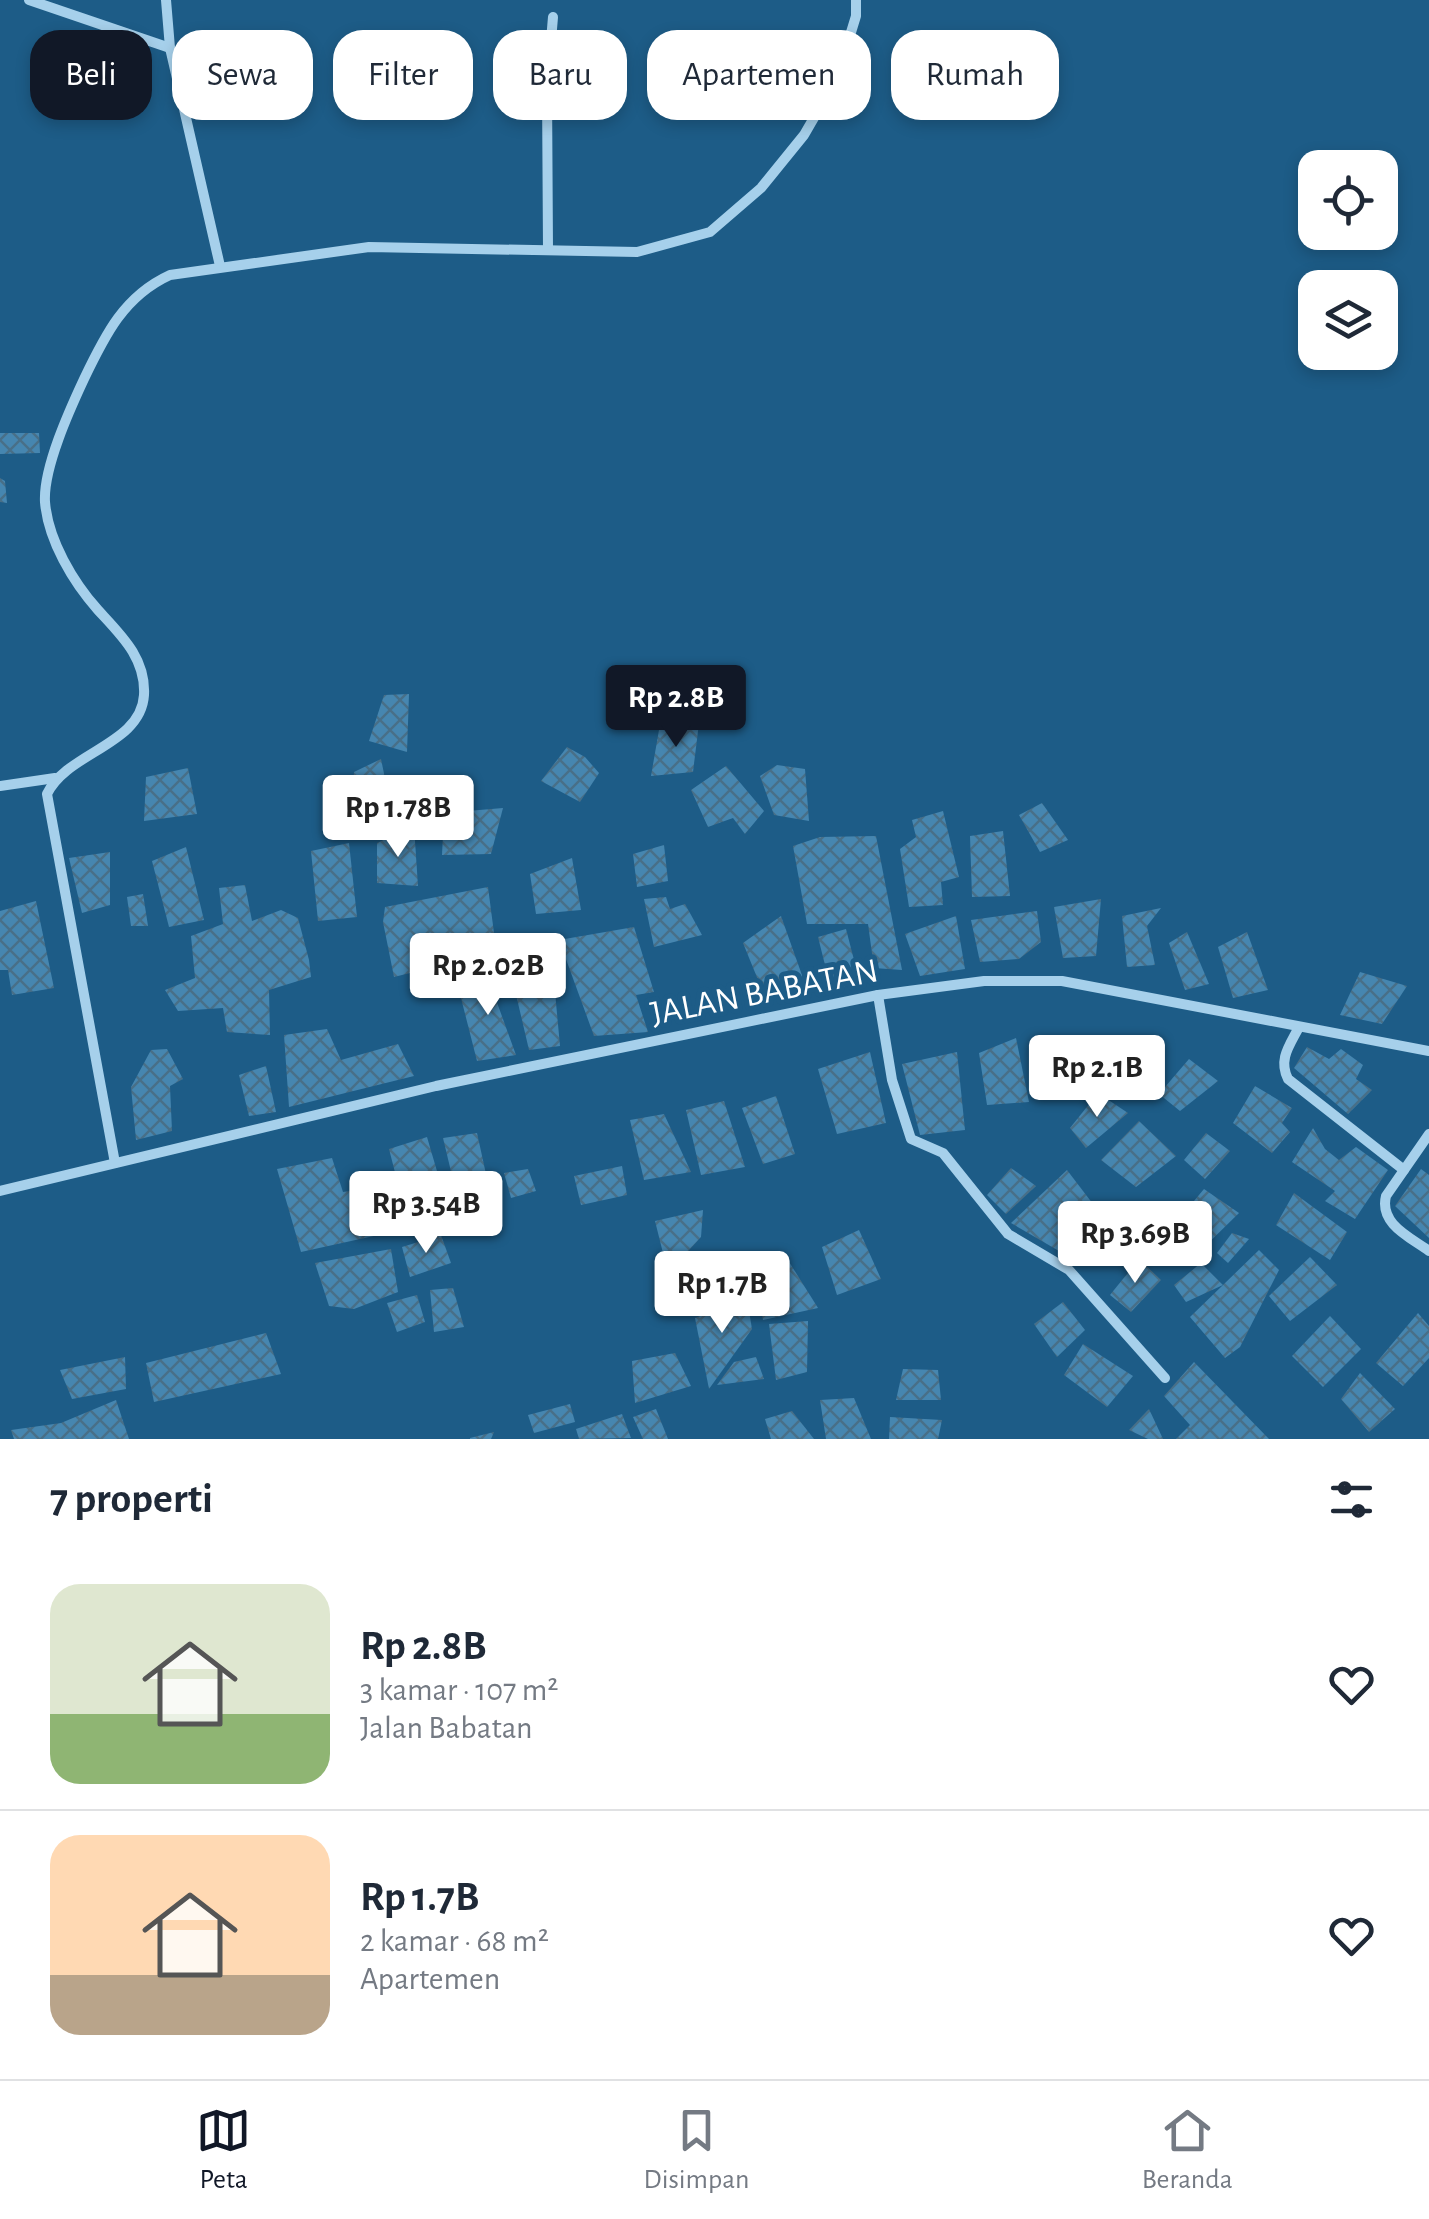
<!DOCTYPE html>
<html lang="id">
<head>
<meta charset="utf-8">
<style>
	body { margin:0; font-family:"Alegreya Sans",sans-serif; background:#f2f2f3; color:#1f2937; height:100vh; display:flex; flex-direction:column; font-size:38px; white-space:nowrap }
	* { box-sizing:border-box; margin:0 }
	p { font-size:32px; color:#747a83 }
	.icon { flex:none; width:55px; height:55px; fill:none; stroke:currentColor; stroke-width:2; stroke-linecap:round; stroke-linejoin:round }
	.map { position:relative; height:1439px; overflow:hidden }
	.details { display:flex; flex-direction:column; background:#fff; flex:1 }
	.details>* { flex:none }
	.hud { position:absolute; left:30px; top:30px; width:1370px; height:90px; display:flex; gap:20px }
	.tools { position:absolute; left:1298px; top:150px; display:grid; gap:20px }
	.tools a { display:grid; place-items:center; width:100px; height:100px; border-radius:20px; background:#fff; box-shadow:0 5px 15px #0003; font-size:50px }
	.price { position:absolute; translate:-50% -85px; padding:0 22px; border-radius:10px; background:#fff; color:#222; font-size:32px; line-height:65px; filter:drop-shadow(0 2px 5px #0008) }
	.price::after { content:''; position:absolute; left:50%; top:60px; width:30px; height:22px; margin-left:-15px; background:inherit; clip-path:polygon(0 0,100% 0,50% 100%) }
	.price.current { background:#111827; color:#fff }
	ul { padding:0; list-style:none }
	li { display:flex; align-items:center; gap:30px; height:250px; padding:0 50px }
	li+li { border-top:2px solid #e0e1e3 }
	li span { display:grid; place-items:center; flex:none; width:280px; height:200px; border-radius:30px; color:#555 }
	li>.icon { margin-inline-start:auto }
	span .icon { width:120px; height:120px; fill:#fffc; stroke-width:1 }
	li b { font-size:42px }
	h2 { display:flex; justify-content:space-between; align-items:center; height:120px; padding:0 50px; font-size:42px }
	.chip { padding:0 35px; border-radius:30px; background:#fff; box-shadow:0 5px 15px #0003; font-size:35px; line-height:90px }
	.chip.current { background:#111827; color:#fff }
	.dock { display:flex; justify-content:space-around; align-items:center; height:140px; border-top:2px solid #e0e1e3; background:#fff; font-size:28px; color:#747a83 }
	.dock a { display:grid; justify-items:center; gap:5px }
	.dock .current { color:#111827 }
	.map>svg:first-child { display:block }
	.building { fill:url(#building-cross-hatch) }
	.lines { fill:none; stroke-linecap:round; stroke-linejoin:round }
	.street { stroke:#a6d0eb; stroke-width:10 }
	.labels { text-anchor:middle; stroke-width:10; stroke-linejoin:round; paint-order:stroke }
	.street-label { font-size:35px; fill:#fff; stroke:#1d5c87 }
</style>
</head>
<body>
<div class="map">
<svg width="1429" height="1439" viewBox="0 0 1429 1439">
	<defs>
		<pattern id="building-cross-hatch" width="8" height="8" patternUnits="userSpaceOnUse" patternTransform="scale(2.5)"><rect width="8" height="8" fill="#4686b0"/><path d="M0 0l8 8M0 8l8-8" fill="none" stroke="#486f88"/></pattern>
	</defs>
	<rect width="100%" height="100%" fill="#1d5c87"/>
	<g class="building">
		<path d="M 0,433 L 39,433 L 40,453 L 0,454 Z"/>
		<path d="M 0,478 L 5,481 L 7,503 L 0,502 Z"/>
		<path d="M 409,694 L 407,752 L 369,741 L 384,695 Z"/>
		<path d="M 699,723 L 693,772 L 651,776 L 659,730 Z"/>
		<path d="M 567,747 L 585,757 L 599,773 L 580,802 L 541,781 Z"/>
		<path d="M 381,759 L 393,817 L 351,824 L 354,772 Z"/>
		<path d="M 777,765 L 805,769 L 809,821 L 774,815 L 760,776 Z"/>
		<path d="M 726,766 L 764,811 L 745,834 L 733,818 L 708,827 L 691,790 Z"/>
		<path d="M 188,768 L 197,814 L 144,821 L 146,777 Z"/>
		<path d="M 1042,803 L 1068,840 L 1040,852 L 1019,815 Z"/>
		<path d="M 503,808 L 491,854 L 442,855 L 444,813 Z"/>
		<path d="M 943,811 L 959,877 L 941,882 L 943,905 L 909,907 L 900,849 L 916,837 L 912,820 Z"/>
		<path d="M 414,826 L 418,886 L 377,883 L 377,843 Z"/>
		<path d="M 1003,831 L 1010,896 L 972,897 L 970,836 Z"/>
		<path d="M 876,836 L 902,970 L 874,968 L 868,924 L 807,924 L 793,846 L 820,837 Z"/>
		<path d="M 349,843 L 357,917 L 318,921 L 311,851 Z"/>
		<path d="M 664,845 L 668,881 L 637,887 L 633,854 Z"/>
		<path d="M 186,847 L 204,920 L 169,927 L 152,861 Z"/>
		<path d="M 110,852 L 110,905 L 82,913 L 69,858 Z"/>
		<path d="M 572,858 L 581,910 L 536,914 L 530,874 Z"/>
		<path d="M 245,885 L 252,921 L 281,910 L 298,918 L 309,960 L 311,977 L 269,990 L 270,1035 L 227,1032 L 223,1008 L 178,1011 L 165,990 L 195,978 L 191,936 L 223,924 L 219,888 Z"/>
		<path d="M 488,887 L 494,933 L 464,948 L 458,961 L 394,977 L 383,922 L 385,907 Z"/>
		<path d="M 143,894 L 148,926 L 131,926 L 127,897 Z"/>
		<path d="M 666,897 L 670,909 L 685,904 L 702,935 L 654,947 L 644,899 Z"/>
		<path d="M 1101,899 L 1096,956 L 1063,958 L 1054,907 Z"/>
		<path d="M 36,901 L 54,988 L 12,995 L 8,970 L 0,970 L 0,911 Z"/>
		<path d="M 1161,908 L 1147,926 L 1155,965 L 1127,967 L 1122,916 Z"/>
		<path d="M 1037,911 L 1041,942 L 1019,959 L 980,962 L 971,920 Z"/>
		<path d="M 781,916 L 809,995 L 765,997 L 743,943 Z"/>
		<path d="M 956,916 L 965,969 L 920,976 L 905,934 Z"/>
		<path d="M 634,927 L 654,992 L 636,995 L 648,1032 L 594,1036 L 559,940 Z"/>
		<path d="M 846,929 L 860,983 L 831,989 L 818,937 Z"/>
		<path d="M 1187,932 L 1209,984 L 1185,990 L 1169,943 Z"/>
		<path d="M 1247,932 L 1268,990 L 1233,998 L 1218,947 Z"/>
		<path d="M 488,971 L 514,973 L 495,997 L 516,1055 L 477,1061 L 461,998 Z"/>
		<path d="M 1360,972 L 1407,986 L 1382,1024 L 1340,1015 Z"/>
		<path d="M 554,981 L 560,1046 L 529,1050 L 514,986 Z"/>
		<path d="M 327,1029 L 341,1060 L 398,1044 L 414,1076 L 289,1107 L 284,1035 Z"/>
		<path d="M 1016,1038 L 1029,1102 L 987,1105 L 979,1053 Z"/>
		<path d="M 1307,1047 L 1329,1059 L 1341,1049 L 1363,1065 L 1356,1079 L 1372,1090 L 1348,1114 L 1294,1068 Z"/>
		<path d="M 167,1049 L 183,1079 L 170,1086 L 172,1131 L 136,1140 L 131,1087 L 151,1050 Z"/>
		<path d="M 870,1052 L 886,1123 L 837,1134 L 818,1069 Z"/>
		<path d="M 957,1052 L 965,1130 L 920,1135 L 902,1064 Z"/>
		<path d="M 1189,1059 L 1218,1081 L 1180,1111 L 1159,1094 Z"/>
		<path d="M 266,1066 L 276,1112 L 249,1116 L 239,1075 Z"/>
		<path d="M 1255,1086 L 1292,1108 L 1282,1123 L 1290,1132 L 1272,1153 L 1233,1123 Z"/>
		<path d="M 1098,1093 L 1128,1113 L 1086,1148 L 1070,1128 Z"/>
		<path d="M 776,1096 L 795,1154 L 763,1164 L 742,1108 Z"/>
		<path d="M 724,1101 L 745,1167 L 701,1175 L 686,1110 Z"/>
		<path d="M 664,1114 L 691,1172 L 644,1180 L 630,1120 Z"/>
		<path d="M 1139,1121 L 1176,1156 L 1136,1187 L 1101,1160 Z"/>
		<path d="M 1313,1128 L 1325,1149 L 1339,1160 L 1356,1147 L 1388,1170 L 1355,1219 L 1325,1201 L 1335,1191 L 1292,1162 Z"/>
		<path d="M 477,1133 L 491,1197 L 459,1205 L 443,1138 Z"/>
		<path d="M 1206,1133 L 1230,1151 L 1205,1179 L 1184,1160 Z"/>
		<path d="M 427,1137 L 451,1219 L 301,1252 L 277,1169 L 332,1158 L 343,1192 L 398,1184 L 389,1149 Z"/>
		<path d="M 622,1166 L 627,1195 L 581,1205 L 574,1176 Z"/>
		<path d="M 1011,1168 L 1036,1186 L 1006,1214 L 987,1195 Z"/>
		<path d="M 528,1169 L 536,1191 L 511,1198 L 504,1173 Z"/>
		<path d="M 1421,1169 L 1429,1175 L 1429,1238 L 1395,1206 Z"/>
		<path d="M 1067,1170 L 1096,1208 L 1059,1251 L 1011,1223 Z"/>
		<path d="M 1204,1189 L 1239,1213 L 1189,1262 L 1163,1238 Z"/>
		<path d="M 1294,1193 L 1347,1232 L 1330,1260 L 1276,1225 Z"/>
		<path d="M 703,1210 L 701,1237 L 668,1273 L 655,1221 Z"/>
		<path d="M 1107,1212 L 1148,1238 L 1126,1261 L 1090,1233 Z"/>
		<path d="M 859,1230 L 881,1279 L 837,1295 L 822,1247 Z"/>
		<path d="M 1232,1233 L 1249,1239 L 1228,1263 L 1217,1253 Z"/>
		<path d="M 441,1235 L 451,1263 L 410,1277 L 402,1247 Z"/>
		<path d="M 391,1249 L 398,1292 L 354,1309 L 329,1306 L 315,1263 Z"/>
		<path d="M 1259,1250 L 1279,1270 L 1240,1347 L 1225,1358 L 1190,1317 L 1223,1285 L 1186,1302 L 1174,1285 L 1201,1263 L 1223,1285 Z"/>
		<path d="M 786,1257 L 818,1308 L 763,1320 L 753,1261 Z"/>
		<path d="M 1310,1257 L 1337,1285 L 1290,1321 L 1269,1296 Z"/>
		<path d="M 1139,1259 L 1161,1280 L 1131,1312 L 1110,1295 Z"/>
		<path d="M 732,1267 L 747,1299 L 696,1312 L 686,1281 Z"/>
		<path d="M 453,1288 L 464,1327 L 434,1332 L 430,1290 Z"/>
		<path d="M 417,1295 L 425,1322 L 397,1332 L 387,1303 Z"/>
		<path d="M 747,1299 L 752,1329 L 709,1389 L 695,1318 Z"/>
		<path d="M 1063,1302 L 1085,1330 L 1057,1357 L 1034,1324 Z"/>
		<path d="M 1418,1313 L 1429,1326 L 1429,1358 L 1403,1386 L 1376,1363 Z"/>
		<path d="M 1330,1316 L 1361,1349 L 1323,1387 L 1292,1356 Z"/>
		<path d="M 808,1321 L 807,1372 L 776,1380 L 769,1324 Z"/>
		<path d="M 266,1333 L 281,1374 L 154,1402 L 146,1363 Z"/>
		<path d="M 1083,1344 L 1133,1376 L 1107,1407 L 1064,1375 Z"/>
		<path d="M 675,1353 L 691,1386 L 635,1403 L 632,1361 Z"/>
		<path d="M 125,1357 L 126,1389 L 72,1399 L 60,1370 Z"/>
		<path d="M 756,1357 L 764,1379 L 717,1385 L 734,1362 Z"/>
		<path d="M 1194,1362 L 1269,1439 L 1176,1439 L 1190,1425 L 1164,1396 Z"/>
		<path d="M 903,1369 L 938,1370 L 941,1400 L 896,1400 Z"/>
		<path d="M 1360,1373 L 1395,1409 L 1369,1432 L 1341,1399 Z"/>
		<path d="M 854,1398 L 871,1439 L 826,1439 L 820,1400 Z"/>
		<path d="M 116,1400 L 129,1439 L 14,1439 L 11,1430 L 61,1423 Z"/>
		<path d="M 570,1404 L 575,1422 L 534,1433 L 528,1415 Z"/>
		<path d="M 656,1409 L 668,1439 L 643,1439 L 633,1417 Z"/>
		<path d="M 1149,1409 L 1163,1439 L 1148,1439 L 1129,1430 Z"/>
		<path d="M 792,1411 L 814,1439 L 771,1439 L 765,1419 Z"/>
		<path d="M 622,1414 L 631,1438 L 579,1439 L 576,1429 Z"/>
		<path d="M 890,1417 L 942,1420 L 938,1439 L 889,1439 Z"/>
		<path d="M 494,1432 L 491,1439 L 470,1439 L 470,1438 Z"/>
	</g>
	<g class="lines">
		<g class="street">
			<path d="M 29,0 L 170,48"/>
			<path d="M 166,0 L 170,48 L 220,266"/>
			<path d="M 548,250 L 547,88 L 553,17"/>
			<path d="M 0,786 L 55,778"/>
			<path d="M 878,995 L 892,1080 L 911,1139 L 943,1153 L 1008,1234 L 1069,1270 L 1165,1378"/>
			<path d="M 1299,1027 C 1290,1045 1278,1059 1288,1079 L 1404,1170"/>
			<path d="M 1429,1134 L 1386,1196 C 1379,1224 1410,1237 1429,1251"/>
			<path d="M 115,1163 L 47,794 C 67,752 141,745 144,695 C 146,658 121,635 98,610 C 73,582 48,540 45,502 C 43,468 70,409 84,379 C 105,335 124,296 170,275 L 369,247 L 637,252 L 710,232 L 761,188 L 804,135 L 837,78 L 856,16 L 856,0"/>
			<path d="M 0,1191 L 436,1086 L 878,995 L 984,981 L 1062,981 L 1429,1051"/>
		</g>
	</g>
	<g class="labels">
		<g class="street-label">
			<text transform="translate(764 991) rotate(-11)" y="12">JALAN BABATAN</text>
		</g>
	</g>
</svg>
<div class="tools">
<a><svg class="icon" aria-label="locate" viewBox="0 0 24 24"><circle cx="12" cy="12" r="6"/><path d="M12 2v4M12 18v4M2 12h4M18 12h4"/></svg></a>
<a><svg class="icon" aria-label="layers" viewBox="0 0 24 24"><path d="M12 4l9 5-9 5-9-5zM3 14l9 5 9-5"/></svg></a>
</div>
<b class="price current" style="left:676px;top:750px">Rp 2.8B</b>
<b class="price" style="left:398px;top:860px">Rp 1.78B</b>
<b class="price" style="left:488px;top:1018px">Rp 2.02B</b>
<b class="price" style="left:1097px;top:1120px">Rp 2.1B</b>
<b class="price" style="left:426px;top:1256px">Rp 3.54B</b>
<b class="price" style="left:1135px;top:1286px">Rp 3.69B</b>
<b class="price" style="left:722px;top:1336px">Rp 1.7B</b>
<div class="hud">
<a class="chip current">Beli</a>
<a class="chip">Sewa</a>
<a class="chip">Filter</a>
<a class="chip">Baru</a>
<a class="chip">Apartemen</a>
<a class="chip">Rumah</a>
</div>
</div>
<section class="details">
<h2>7 properti<svg class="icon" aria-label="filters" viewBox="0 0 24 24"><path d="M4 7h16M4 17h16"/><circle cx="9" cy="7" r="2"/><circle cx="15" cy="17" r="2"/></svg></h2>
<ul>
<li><span style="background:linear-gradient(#dfe7d0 65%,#8fb573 0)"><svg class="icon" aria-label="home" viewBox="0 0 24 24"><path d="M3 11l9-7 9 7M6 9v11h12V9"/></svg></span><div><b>Rp 2.8B</b><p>3 kamar · 107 m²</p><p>Jalan Babatan</p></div><svg class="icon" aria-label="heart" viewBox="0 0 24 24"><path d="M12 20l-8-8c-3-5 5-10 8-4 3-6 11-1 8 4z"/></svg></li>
<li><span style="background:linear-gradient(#ffd9b3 70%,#b9a48a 0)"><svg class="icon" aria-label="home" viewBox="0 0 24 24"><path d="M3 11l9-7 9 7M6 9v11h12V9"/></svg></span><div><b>Rp 1.7B</b><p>2 kamar · 68 m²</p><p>Apartemen</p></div><svg class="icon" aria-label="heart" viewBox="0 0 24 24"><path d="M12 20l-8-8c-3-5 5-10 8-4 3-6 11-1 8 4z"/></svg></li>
</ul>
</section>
<nav class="dock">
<a class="current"><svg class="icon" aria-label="map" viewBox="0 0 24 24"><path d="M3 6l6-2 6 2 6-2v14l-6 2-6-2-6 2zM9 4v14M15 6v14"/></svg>Peta</a>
<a><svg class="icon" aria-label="saved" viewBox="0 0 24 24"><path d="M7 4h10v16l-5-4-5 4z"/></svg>Disimpan</a>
<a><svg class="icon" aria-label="home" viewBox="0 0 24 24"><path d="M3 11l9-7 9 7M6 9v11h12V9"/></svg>Beranda</a>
</nav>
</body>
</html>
